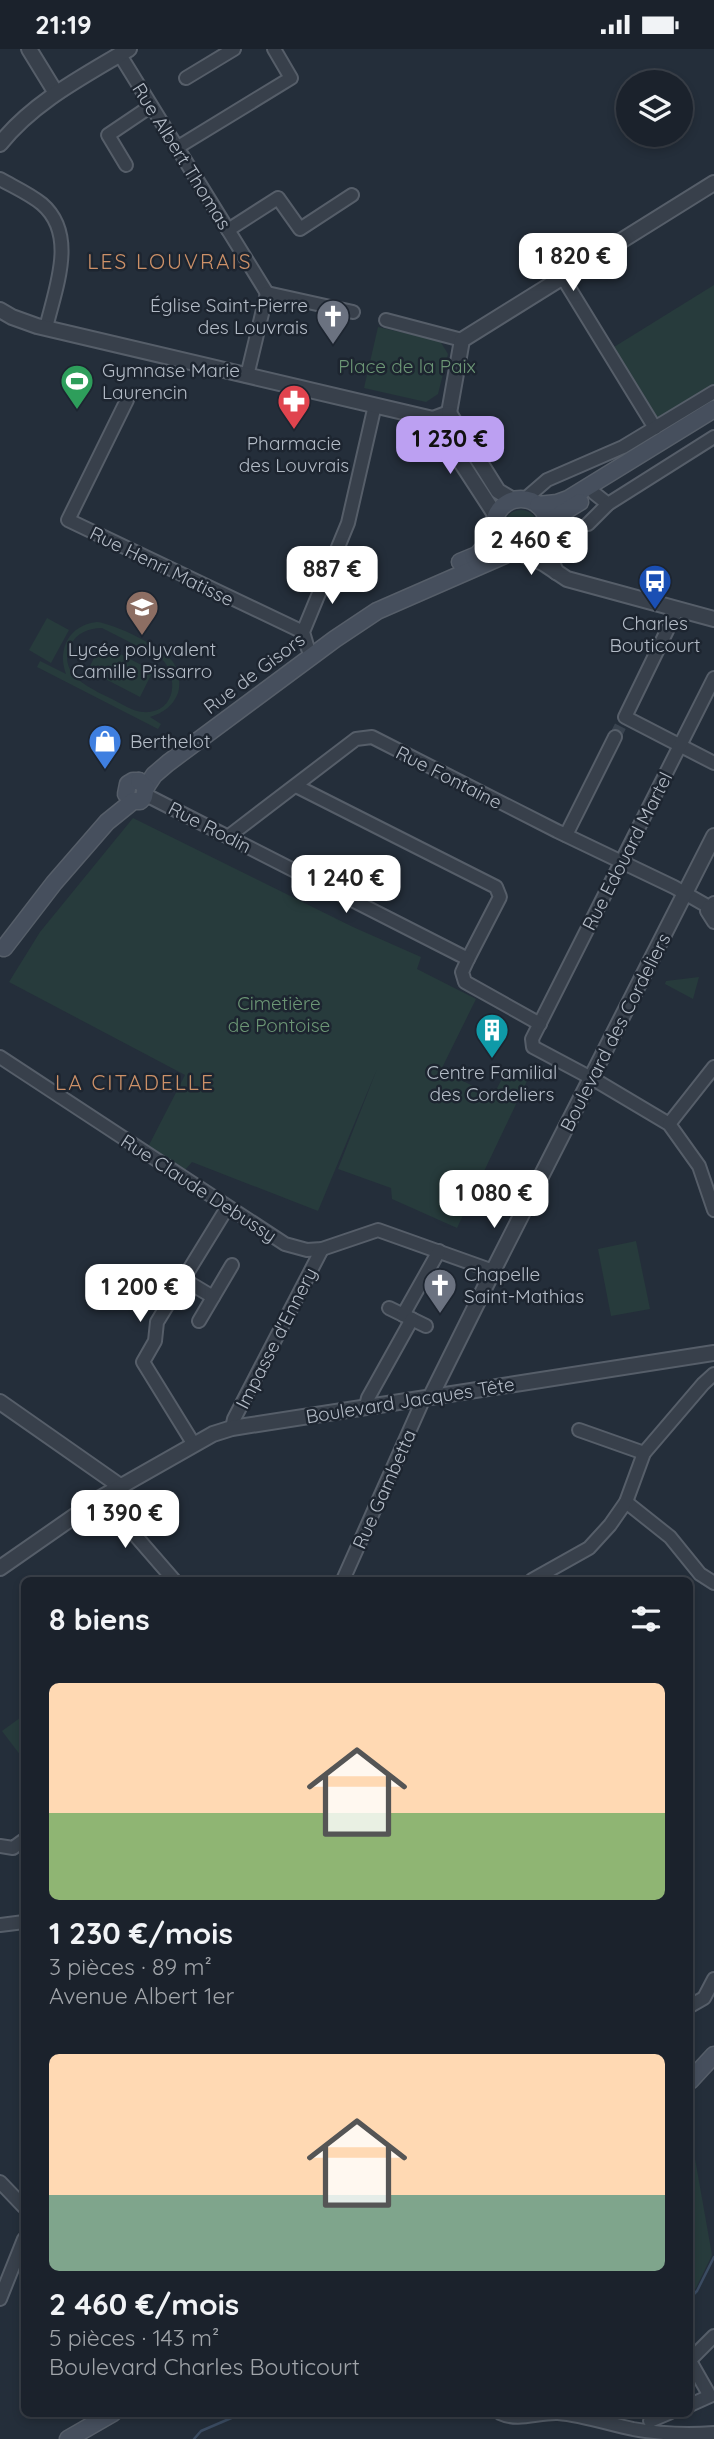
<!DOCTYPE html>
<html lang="fr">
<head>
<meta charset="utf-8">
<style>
	body { margin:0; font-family:Quicksand,sans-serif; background:#282f38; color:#f1f3f6; height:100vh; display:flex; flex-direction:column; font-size:26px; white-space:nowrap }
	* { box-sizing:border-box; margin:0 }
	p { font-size:23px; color:#a0a4a9 }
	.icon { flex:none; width:38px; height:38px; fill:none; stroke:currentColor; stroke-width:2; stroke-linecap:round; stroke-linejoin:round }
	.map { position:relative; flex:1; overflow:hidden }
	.drawer { position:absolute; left:21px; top:1528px; width:672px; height:840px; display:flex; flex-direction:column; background:#1b222c; border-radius:10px; box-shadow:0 4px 10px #0003,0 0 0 2px #393f48 }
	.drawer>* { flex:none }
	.tools { position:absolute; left:616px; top:21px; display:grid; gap:14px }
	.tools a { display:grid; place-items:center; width:77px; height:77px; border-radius:50%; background:#1b222c; box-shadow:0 4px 10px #0003,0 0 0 2px #393f48; font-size:35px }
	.price { position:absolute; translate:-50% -60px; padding:0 16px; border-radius:14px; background:#fff; color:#222; font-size:23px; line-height:46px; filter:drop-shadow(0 2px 4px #0008) }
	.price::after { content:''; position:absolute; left:50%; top:42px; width:21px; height:16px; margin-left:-10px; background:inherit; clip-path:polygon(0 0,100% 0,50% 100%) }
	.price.on { background:#bca0f2; color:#111 }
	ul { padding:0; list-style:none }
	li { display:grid; align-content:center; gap:14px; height:371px; padding:0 28px }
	li span { display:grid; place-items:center; height:217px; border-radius:10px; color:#555 }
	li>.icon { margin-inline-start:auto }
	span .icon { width:126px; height:126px; fill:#fffc; stroke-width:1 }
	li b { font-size:30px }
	h2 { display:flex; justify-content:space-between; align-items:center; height:84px; padding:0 28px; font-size:30px }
	.status { display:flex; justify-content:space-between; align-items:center; height:49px; padding:0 35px; background:#1b222c; direction:ltr }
	.status svg { height:19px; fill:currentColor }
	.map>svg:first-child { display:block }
	.green { fill:#273b3c; fill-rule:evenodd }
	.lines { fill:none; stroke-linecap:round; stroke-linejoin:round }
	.stream { stroke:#3b4c62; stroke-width:2.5 }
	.minor-tunnel { stroke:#39434f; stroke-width:12; stroke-dasharray:12 6; stroke-linecap:butt }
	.minor-casing { stroke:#565e69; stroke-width:16 }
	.tertiary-casing { stroke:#565e69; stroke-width:18 }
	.secondary-casing { stroke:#565e69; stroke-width:19 }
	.minor { stroke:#38404b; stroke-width:12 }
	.tertiary { stroke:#38404b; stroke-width:14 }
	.secondary { stroke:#464f5d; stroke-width:16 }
	.labels { text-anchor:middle; stroke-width:5; stroke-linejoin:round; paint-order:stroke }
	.street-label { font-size:19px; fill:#b3bbc6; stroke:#1d2530 }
	.poi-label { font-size:19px; fill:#b3bbc6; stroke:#1d2530 }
	.park-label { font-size:19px; fill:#6c9675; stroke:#1d2530 }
	.neighbourhood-label { font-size:21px; letter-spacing:2px; fill:#cd9168; stroke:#1d2530 }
</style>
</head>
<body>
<div class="status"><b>21:19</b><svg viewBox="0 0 49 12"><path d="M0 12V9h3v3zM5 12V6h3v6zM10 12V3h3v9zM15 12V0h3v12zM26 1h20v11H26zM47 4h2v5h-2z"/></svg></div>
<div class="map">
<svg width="714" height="2390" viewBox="0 0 714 2390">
	<rect width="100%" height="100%" fill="#242e3a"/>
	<g class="green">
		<path d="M 714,236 L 714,335 L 658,369 L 614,298 Z"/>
		<path d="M 378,278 L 440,292 L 448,305 L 438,345 L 426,353 L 364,339 Z"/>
		<circle cx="521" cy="478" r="17"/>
		<path d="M 47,569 L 69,581 L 51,614 L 29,601 Z"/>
		<path d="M 97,573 C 115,575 163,598 173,613 C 179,622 181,634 178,644 C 173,657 163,664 150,668 L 161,675 L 158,680 L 37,618 L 40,612 L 66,625 C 57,600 69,576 97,573 ZM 102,579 L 161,609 C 180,628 176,666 142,663 C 132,662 122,655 112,650 C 92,640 57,626 70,597 C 76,584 89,579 102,579 Z"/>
		<path d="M 101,595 L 153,622 L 140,648 L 88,621 Z"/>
		<path d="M 133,769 L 353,878 L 421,908 L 417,920 L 476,950 L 441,1021 L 493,1047 L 507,1020 L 528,1030 L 457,1179 L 392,1150 L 391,1139 L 338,1120 L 377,1020 L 318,1162 L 192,1113 L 185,1121 L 148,1098 L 185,1026 L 9,933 L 40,883 Z"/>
		<path d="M 699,928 L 693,950 L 665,935 L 666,932 Z"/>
		<path d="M 636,1192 L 650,1260 L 611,1267 L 598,1200 Z"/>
		<path d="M 24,1666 L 24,1711 L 2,1682 Z"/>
		<path d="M 694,2104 L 712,2206 L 696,2239 L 690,2246 L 690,2105 Z"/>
	</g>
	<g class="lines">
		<g class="stream">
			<path d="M 690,2249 L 697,2242 L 714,2208"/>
			<path d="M 194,2390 L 201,2382 L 243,2364"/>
		</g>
		<path class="minor-tunnel" d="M 615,688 L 625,668"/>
		<defs>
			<g id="minor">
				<path d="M 120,6 L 267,244"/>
				<path d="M 186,29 L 234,0"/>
				<path d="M 178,98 L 291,29 L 274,0"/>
				<path d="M 126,116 L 108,86 L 151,57"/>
				<path d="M 0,130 C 14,138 30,145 42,155 C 78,186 55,240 46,279"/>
				<path d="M 228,181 L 278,149 L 300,180 L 352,146"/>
				<path d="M 563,229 L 655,379"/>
				<path d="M 386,271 L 462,291"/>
				<path d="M 247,327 L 267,244 L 353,263"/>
				<path d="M 127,351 L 68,471 L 303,583"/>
				<path d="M 594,444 L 608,455"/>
				<path d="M 525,450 L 547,431 L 623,398 L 714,343"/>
				<path d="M 588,475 L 608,455 L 714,388"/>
				<path d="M 677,561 L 625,668 L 714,714"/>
				<path d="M 308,600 L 303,583 L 348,474 L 375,356"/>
				<path d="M 714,629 L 532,990 L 533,998 L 595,1031 L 669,1075 L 699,1117 L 714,1161"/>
				<path d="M 296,737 L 496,838 L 500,848 L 468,910"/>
				<path d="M 146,746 L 468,910 L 462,923 L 465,933 L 540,975"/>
				<path d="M 566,786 L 615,688"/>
				<path d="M 229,787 L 356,690 L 372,688 L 557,782 L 674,838 L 709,858 L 714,854"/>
				<path d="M 709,858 L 707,862 L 714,873"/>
				<path d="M 0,1008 L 285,1195 L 307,1201 L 322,1200 L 378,1181 L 493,1222"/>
				<path d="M 669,1075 L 714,1018"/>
				<path d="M 183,1230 L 213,1248"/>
				<path d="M 389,1259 L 426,1277"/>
				<path d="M 403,1266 L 439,1202"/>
				<path d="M 199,1272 L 232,1216"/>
				<path d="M 366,1357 L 368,1349 L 412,1270"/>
				<path d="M 232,1379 L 234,1370 L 322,1200"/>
				<path d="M 579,1381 L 644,1404"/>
				<path d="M 193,1394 L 143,1313 L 155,1292 L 157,1273 L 227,1159"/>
				<path d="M 102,1448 L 174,1531"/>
				<path d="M 626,1453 L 670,1488 L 700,1525 L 714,1534"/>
				<path d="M 343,1531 L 424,1349"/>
				<path d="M 532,1531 L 589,1499 L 610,1476 L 626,1453 L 644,1404 L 703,1335 L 714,1325"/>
				<path d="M 0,1797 L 13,1799 L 24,1791"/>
				<path d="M 0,1876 L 24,1873"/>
				<path d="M 690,1957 L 704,1949 L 714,1930"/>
				<path d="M 0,2133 L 24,2158"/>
				<path d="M 0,2250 L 24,2190"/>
				<path d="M 690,2311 L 714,2287"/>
				<path d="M 690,2312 L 710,2347 L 690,2356"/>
				<path d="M 500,2364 C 519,2373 538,2363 558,2364 C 583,2366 609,2375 633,2380 C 660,2385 687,2386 714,2384"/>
				<path d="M 650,2372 L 669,2364"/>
			</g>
			<g id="tertiary">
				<path d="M 29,0 L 56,44"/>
				<path d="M 0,95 C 33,53 84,27 129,0"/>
				<path d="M 0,261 L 12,268 L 37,277 L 433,370 L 449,364"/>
				<path d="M 449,364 L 462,291 L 714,134"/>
				<path d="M 449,364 L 498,442 L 513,451"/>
				<path d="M 433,370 L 496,467"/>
				<path d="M 544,493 L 556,523"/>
				<path d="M 522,505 L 543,514 L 567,530 L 714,570"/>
				<path d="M 431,1347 L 493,1222 L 714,787"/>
				<path d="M 0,1353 L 120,1437"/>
				<path d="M 0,1519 L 102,1448 L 213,1385 L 232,1379 L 714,1304"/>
			</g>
			<g id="secondary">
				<circle cx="521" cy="477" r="27"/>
				<path d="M 538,456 L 557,454 L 568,450 L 714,360"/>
				<path d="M 549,477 L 562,464 L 580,453"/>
				<path d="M 460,513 L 477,506 L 495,486"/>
				<path d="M 146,738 L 154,726 L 168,714 L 335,590 L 377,562 L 512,503"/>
				<path d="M 126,745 L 128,735 L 133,732 L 139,732"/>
				<path d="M 4,899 L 54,834 L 107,773 L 133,752 L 140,752 L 144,748 L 146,738 L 139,732"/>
				<path d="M 690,2032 L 714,2006"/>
				<path d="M 68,2390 L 113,2364"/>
			</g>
		</defs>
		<use href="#minor" class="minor-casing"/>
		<use href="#tertiary" class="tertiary-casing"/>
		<use href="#secondary" class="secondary-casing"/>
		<use href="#minor" class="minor"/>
		<use href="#tertiary" class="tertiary"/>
		<use href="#secondary" class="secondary"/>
	</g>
	<defs>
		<symbol id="church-pin" viewBox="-11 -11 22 30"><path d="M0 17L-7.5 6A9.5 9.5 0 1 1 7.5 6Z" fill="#6b7280" stroke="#1d2530"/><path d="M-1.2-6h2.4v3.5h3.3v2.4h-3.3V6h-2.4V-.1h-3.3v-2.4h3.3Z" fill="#fff"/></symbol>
		<symbol id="stadium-pin" viewBox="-11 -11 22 30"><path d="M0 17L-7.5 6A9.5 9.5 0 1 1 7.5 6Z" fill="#2e9e5b" stroke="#1d2530"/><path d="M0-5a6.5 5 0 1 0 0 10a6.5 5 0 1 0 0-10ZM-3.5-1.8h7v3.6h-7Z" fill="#fff"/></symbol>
		<symbol id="pharmacy-pin" viewBox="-11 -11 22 30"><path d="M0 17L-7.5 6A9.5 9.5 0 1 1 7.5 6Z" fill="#e0444e" stroke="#1d2530"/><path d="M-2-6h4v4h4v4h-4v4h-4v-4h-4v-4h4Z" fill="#fff"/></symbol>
		<symbol id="bus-pin" viewBox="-11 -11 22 30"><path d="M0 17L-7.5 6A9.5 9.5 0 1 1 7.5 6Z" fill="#1a4fb4" stroke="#1d2530"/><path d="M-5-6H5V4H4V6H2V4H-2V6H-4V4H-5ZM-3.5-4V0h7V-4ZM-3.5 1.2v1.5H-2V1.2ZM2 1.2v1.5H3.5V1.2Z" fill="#fff"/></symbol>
		<symbol id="school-pin" viewBox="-11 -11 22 30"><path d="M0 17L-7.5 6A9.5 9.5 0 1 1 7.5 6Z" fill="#8d6e63" stroke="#1d2530"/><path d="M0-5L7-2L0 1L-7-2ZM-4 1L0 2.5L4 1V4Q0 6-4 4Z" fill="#fff"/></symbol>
		<symbol id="shop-pin" viewBox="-11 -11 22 30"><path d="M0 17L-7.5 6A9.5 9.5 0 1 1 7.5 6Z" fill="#3f7fe0" stroke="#1d2530"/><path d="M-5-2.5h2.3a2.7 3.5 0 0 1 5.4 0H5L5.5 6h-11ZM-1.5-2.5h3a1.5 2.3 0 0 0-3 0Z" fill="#fff"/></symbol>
		<symbol id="building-pin" viewBox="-11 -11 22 30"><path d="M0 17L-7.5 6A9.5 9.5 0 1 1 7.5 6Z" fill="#0f9aa8" stroke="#1d2530"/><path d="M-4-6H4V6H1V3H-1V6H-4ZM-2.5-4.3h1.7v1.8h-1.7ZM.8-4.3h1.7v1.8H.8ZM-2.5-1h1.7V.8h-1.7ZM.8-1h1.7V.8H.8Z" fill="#fff"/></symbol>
	</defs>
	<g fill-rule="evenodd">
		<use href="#church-pin" x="314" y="248" width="38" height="52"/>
		<use href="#stadium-pin" x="58" y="313" width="38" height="52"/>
		<use href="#pharmacy-pin" x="275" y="333" width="38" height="52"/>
		<use href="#bus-pin" x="636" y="513" width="38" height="52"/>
		<use href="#school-pin" x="123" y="539" width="38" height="52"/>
		<use href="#shop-pin" x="86" y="673" width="38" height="52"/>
		<use href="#building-pin" x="473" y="962" width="38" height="52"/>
		<use href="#church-pin" x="421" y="1217" width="38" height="52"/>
	</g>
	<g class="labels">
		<g class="street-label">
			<text transform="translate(182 107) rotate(58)" y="7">Rue Albert Thomas</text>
			<text transform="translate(162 517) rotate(26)" y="7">Rue Henri Matisse</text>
			<text transform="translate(254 624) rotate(-37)" y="7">Rue de Gisors</text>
			<text transform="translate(449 728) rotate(27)" y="7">Rue Fontaine</text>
			<text transform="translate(210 778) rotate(27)" y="7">Rue Rodin</text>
			<text transform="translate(627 802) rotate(-63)" y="7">Rue Edouard Martel</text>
			<text transform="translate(615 983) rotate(-63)" y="7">Boulevard des Cordeliers</text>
			<text transform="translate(199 1139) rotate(33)" y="7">Rue Claude Debussy</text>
			<text transform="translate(276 1289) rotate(-63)" y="7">Impasse d'Ennery</text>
			<text transform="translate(410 1351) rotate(-9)" y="7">Boulevard Jacques Tête</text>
			<text transform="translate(384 1440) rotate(-66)" y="7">Rue Gambetta</text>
		</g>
		<g class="poi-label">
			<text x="308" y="263" text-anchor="end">Église Saint-Pierre<tspan x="308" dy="22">des Louvrais</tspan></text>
			<text x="102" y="328" text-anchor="start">Gymnase Marie<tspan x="102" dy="22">Laurencin</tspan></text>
			<text x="294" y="401">Pharmacie<tspan x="294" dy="22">des Louvrais</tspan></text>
			<text x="655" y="581">Charles<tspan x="655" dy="22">Bouticourt</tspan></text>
			<text x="142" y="607">Lycée polyvalent<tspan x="142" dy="22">Camille Pissarro</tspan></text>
			<text x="130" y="699" text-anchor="start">Berthelot</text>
			<text x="492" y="1030">Centre Familial<tspan x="492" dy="22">des Cordeliers</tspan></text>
			<text x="464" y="1232" text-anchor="start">Chapelle<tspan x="464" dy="22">Saint-Mathias</tspan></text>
		</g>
		<g class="park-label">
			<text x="407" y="324">Place de la Paix</text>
			<text x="279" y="961">Cimetière<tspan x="279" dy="22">de Pontoise</tspan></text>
		</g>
		<g class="neighbourhood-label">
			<text x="170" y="220">LES LOUVRAIS</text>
			<text x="135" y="1041">LA CITADELLE</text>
		</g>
	</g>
</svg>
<div class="tools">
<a><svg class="icon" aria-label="layers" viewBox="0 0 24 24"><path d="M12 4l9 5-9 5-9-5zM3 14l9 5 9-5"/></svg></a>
</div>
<b class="price" style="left:573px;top:244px">1 820 €</b>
<b class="price on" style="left:450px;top:427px">1 230 €</b>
<b class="price" style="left:531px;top:528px">2 460 €</b>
<b class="price" style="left:332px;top:557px">887 €</b>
<b class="price" style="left:346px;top:866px">1 240 €</b>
<b class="price" style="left:494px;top:1181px">1 080 €</b>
<b class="price" style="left:140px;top:1275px">1 200 €</b>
<b class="price" style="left:125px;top:1501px">1 390 €</b>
<section class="drawer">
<h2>8 biens<svg class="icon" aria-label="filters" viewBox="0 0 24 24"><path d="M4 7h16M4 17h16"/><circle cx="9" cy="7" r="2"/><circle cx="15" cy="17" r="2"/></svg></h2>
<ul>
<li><span style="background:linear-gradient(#ffd9b3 60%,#8fb573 0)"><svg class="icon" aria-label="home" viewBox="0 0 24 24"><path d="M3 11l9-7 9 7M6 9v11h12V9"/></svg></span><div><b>1 230 €/mois</b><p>3 pièces · 89 m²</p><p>Avenue Albert 1er</p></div></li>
<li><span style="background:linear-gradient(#ffd9b3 65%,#7fa58c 0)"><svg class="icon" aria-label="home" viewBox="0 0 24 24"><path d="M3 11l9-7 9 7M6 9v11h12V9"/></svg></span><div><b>2 460 €/mois</b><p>5 pièces · 143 m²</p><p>Boulevard Charles Bouticourt</p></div></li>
</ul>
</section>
</div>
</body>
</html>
